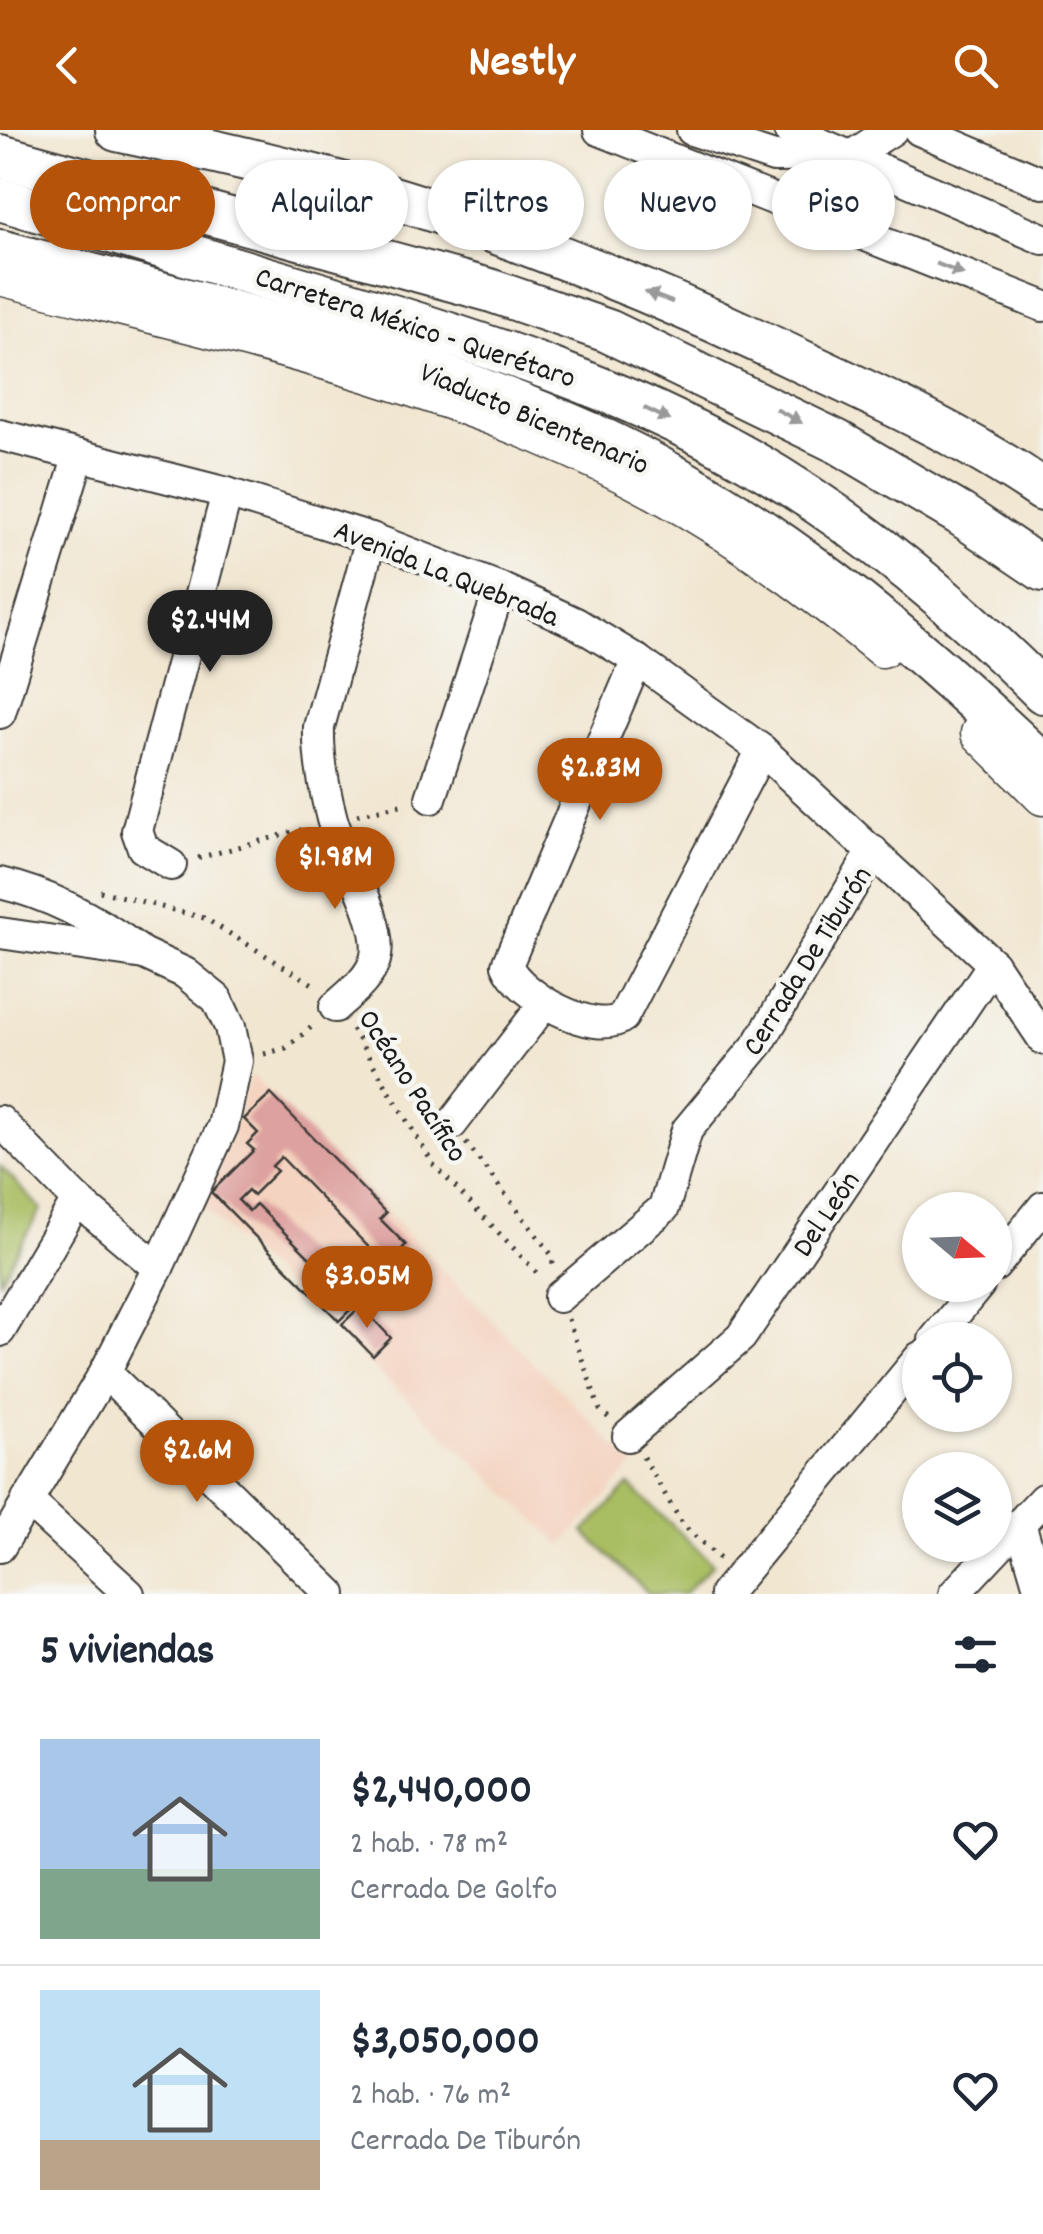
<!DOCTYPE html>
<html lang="es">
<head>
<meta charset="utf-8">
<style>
	body { margin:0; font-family:Dekko,sans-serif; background:#f2f2f3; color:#1f2937; height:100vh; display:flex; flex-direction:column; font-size:38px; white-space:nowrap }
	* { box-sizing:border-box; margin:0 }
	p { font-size:32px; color:#747a83 }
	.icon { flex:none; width:55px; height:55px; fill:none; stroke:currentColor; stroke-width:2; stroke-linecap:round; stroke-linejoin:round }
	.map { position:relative; height:1464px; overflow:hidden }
	.side { display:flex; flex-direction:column; background:#fff; flex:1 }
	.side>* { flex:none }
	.banner { position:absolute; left:30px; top:30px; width:985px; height:90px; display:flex; gap:20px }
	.needle { width:65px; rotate:109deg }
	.fabs { position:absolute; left:902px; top:1062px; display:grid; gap:20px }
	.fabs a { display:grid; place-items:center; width:110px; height:110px; border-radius:50%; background:#fff; box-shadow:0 2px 8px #0004; font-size:50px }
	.price { position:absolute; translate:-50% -85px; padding:0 22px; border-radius:35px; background:#b45309; color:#fff; font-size:32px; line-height:65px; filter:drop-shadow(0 2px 5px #0008) }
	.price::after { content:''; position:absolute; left:50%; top:60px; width:30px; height:22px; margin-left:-15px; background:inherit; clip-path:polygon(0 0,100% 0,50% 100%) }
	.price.active { background:#222; color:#fff }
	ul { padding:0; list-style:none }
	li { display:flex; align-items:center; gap:30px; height:250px; padding:0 40px }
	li+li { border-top:2px solid #e0e1e3 }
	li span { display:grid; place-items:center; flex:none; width:280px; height:200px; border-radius:0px; color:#555 }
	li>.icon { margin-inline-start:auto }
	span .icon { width:120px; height:120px; fill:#fffc; stroke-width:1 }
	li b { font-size:42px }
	h2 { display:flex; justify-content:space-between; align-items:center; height:120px; padding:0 40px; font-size:42px }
	.tag { padding:0 35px; border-radius:45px; background:#fff; box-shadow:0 2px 8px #0004; font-size:35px; line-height:90px }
	.tag.active { background:#b45309; color:#fff }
	header { display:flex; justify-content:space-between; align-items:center; height:130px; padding:0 40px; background:#b45309; color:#fff; font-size:45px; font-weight:800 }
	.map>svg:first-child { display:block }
	.built { fill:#f4d3c0 }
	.green { fill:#a9be62; stroke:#626d3f; stroke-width:2.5 }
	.building { fill:#dda19f }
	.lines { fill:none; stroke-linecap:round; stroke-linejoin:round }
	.minor-casing { stroke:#3c3a37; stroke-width:34 }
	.major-casing { stroke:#3c3a37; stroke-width:41 }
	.highway-casing { stroke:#3c3a37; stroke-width:46 }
	.path { stroke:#3c3a37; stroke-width:5; stroke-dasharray:2.5 8; stroke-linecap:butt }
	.minor { stroke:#fff; stroke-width:30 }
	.major { stroke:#fff; stroke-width:38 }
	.highway { stroke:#fff; stroke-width:42 }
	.oneway { fill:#999 }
	.labels { text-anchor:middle; stroke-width:9; stroke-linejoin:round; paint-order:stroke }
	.street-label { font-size:30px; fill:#1c1c1c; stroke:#f6f6f2 }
</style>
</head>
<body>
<header><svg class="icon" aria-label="back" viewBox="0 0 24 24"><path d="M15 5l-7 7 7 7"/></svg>Nestly<svg class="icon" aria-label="search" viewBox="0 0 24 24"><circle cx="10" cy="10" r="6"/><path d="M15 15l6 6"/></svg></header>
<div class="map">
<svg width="1043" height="1464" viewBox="0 0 1043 1464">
	<rect width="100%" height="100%" fill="#f6f6f2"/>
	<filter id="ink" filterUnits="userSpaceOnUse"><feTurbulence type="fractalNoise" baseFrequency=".01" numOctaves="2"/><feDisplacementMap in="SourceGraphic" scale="20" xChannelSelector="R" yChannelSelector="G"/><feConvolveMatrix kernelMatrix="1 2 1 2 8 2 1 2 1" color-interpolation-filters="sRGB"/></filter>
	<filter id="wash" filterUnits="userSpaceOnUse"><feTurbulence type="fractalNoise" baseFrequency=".0048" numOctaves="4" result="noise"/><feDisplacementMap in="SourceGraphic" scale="40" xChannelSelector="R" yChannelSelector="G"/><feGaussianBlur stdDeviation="2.25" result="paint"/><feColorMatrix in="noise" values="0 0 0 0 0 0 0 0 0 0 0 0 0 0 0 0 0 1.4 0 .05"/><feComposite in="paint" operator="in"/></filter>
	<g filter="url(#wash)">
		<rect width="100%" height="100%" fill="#f1e6d0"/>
		<path class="built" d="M 251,945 L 634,1335 L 562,1415 L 197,1072 L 232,1004 Z"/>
		<g class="green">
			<path d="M 0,1036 L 41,1079 L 0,1150 Z"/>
			<path d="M 629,1355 L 713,1434 L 684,1464 L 649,1464 L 584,1402 Z"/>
		</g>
		<g id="blocks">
			<g class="building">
				<path d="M 271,964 L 386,1083 L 380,1089 L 406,1115 L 386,1135 L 281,1027 L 272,1036 L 277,1041 L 253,1065 L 248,1060 L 238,1070 L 249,1081 L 256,1074 L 356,1174 L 339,1191 L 211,1062 L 254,1020 L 247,1014 L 258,1003 L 244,989 Z"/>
				<path d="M 361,1176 L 391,1208 L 373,1226 L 342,1194 Z"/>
			</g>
		</g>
	</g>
	<g filter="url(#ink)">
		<use href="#blocks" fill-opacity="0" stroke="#3c3a37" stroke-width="2.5"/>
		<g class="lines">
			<defs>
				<g id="minor">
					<path d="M 599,0 L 1043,176"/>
					<path d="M 692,0 L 774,27 L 851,26 L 892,0"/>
					<path d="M 789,0 L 1043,109"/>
					<path d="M 919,0 L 1043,53"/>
					<path d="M 0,305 L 227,363 L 371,408 L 500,458 L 576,493 L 637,530 L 762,620 L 993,834 L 1043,909"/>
					<path d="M 637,530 L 507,835 C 518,864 595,908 623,887 L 762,620"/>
					<path d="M 0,583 L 79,325"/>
					<path d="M 431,668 L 500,458"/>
					<path d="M 171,735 L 143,718 L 137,701 L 227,363"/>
					<path d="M 0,753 C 51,765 96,789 138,820"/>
					<path d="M 0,803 L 144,824 L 185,843 L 217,869 L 230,897 L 237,931 L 223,996 L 158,1138 L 105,1242 L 0,1417"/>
					<path d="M 335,877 C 349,864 369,850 375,830 C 386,795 342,725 332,689 C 324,659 318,628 319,597 L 371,408"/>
					<path d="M 0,991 L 77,1070 L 158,1138"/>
					<path d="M 452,994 L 545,873"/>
					<path d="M 995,1136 L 1043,1077"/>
					<path d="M 559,1167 L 664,1078 L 687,1000 L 759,913 L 873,721"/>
					<path d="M 0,1201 L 77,1070"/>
					<path d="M 934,1210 L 979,1155"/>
					<path d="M 105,1242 L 331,1464"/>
					<path d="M 628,1306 L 741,1207 L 993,834"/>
					<path d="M 27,1370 L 129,1464"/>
					<path d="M 1020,1393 L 1041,1464"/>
					<path d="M 725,1464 L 920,1227"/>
					<path d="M 954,1464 L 1043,1369"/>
				</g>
				<g id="major">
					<path d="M 0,146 C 212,200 436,247 632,348 C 721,394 805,454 882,518"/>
					<path d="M 980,603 L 1043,666"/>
				</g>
				<g id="highway">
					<path d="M 117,0 C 232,25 350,51 461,90 C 577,131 692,179 803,232 C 885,270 969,309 1043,360"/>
					<path d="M 0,26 L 489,160 L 608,201 L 838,312 L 960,384 L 1043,440"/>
					<path d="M 0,69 C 116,103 232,137 347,172 C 485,214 622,258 747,329 C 856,391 955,474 1043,562"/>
					<path d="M 0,121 C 200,174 404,220 593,305 C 764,383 908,506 1043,635"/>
				</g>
			</defs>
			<use href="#minor" class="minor-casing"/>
			<use href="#major" class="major-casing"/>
			<use href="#highway" class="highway-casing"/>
			<g class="path">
				<path d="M 357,685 L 405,674"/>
				<path d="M 198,728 L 308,698"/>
				<path d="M 100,761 L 204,788 L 316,856"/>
				<path d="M 352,899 L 433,1034 L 541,1147"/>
				<path d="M 264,924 L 286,918 L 314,895"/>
				<path d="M 466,1013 L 551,1124 L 554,1138"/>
				<path d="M 568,1189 L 600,1280 L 610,1289"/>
				<path d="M 643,1327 L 683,1395 L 720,1429"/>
			</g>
			<use href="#minor" class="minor"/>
			<use href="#major" class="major"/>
			<use href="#highway" class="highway"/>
		</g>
		<defs><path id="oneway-solid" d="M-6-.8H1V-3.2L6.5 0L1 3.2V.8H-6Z" transform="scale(2.5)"/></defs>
		<g class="oneway">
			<use href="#oneway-solid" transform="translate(950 139) rotate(22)"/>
			<use href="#oneway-solid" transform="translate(659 167) rotate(-159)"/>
			<use href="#oneway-solid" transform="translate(657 284) rotate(26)"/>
			<use href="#oneway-solid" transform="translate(789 286) rotate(28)"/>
		</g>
	</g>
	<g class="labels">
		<g class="street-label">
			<text transform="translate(416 196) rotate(18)" y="10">Carretera México - Querétaro</text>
			<text transform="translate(535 287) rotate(23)" y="10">Viaducto Bicentenario</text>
			<text transform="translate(447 442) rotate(22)" y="10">Avenida La Quebrada</text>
			<text transform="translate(806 830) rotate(-58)" y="10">Cerrada De Tiburón</text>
			<text transform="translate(414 955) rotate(57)" y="10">Océano Pacífico</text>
			<text transform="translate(825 1083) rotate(-56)" y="10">Del León</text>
		</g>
	</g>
</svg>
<div class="fabs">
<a><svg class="needle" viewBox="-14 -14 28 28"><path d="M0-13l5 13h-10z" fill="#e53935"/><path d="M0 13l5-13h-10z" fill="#747a83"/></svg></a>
<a><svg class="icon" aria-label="locate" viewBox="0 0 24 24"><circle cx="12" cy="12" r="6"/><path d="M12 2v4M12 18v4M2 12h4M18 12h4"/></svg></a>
<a><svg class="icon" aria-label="layers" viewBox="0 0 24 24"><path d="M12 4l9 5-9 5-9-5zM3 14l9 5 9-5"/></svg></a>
</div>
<b class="price active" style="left:210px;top:545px">$2.44M</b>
<b class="price" style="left:600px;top:693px">$2.83M</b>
<b class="price" style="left:335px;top:782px">$1.98M</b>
<b class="price" style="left:367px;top:1201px">$3.05M</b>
<b class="price" style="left:197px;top:1375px">$2.6M</b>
<div class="banner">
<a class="tag active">Comprar</a>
<a class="tag">Alquilar</a>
<a class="tag">Filtros</a>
<a class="tag">Nuevo</a>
<a class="tag">Piso</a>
</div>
</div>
<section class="side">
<h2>5 viviendas<svg class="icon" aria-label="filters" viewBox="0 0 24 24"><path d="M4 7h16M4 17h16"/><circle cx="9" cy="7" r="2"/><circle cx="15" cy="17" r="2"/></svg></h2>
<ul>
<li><span style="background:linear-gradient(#a9c7e8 65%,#7fa58c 0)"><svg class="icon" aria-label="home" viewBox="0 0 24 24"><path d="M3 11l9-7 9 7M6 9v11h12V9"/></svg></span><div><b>$2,440,000</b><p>2 hab. · 78 m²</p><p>Cerrada De Golfo</p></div><svg class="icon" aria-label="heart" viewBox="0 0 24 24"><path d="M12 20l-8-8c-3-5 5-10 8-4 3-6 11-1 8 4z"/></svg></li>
<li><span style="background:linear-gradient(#bfe0f5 75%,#b9a48a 0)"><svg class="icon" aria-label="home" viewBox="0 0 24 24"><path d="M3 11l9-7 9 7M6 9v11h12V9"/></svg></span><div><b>$3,050,000</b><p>2 hab. · 76 m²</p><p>Cerrada De Tiburón</p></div><svg class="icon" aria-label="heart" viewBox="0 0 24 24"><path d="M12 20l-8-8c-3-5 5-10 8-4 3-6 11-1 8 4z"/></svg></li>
</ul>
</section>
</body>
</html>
